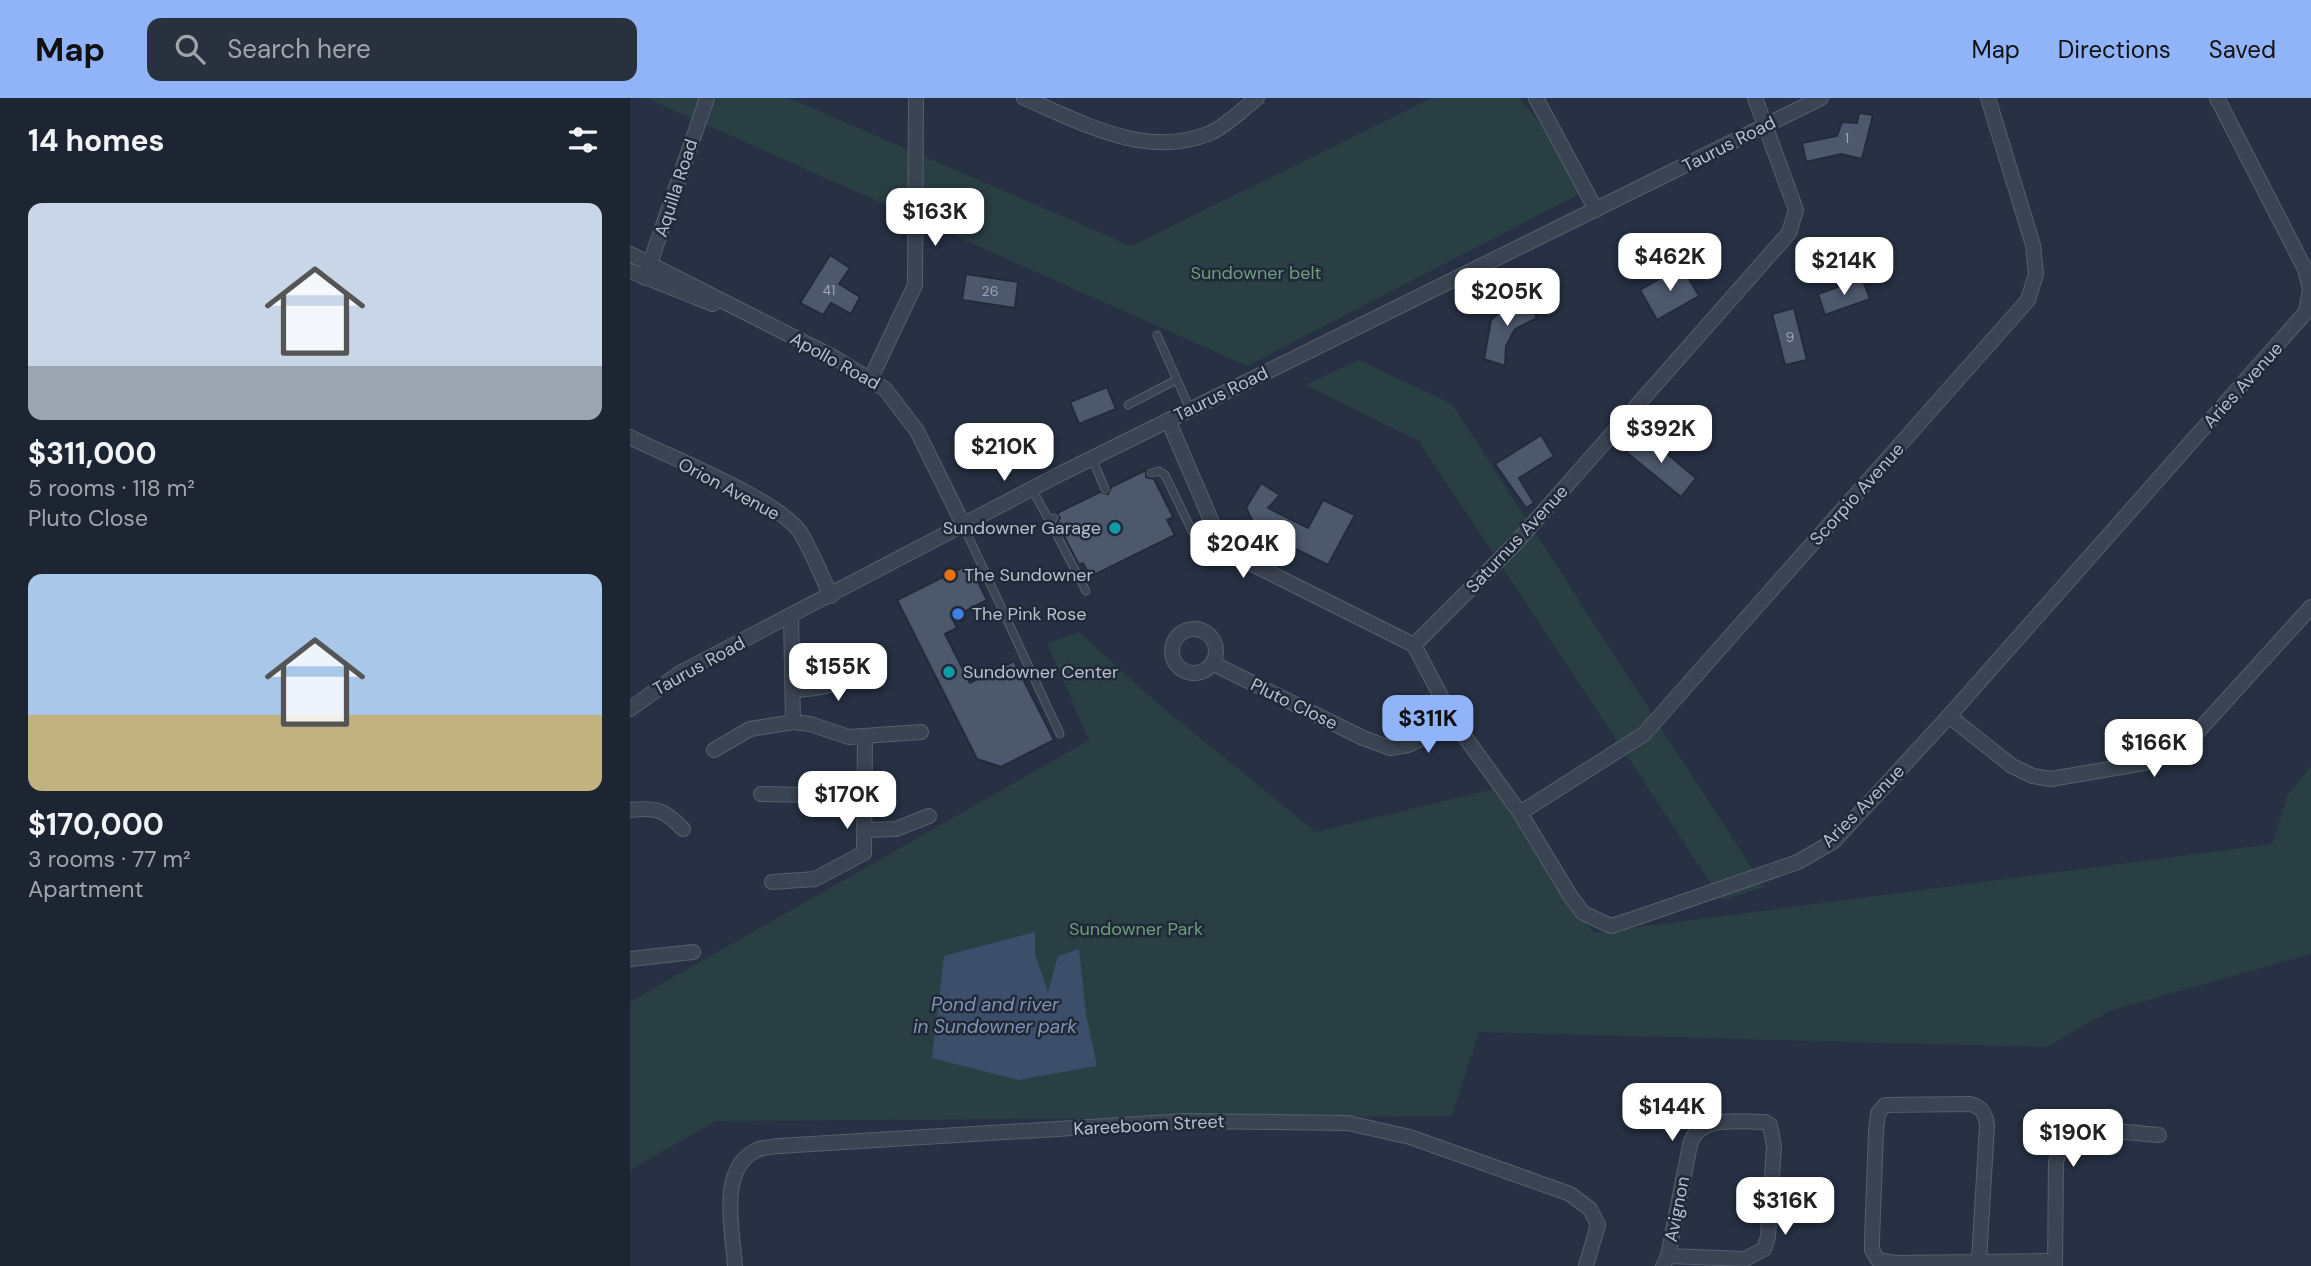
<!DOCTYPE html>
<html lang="en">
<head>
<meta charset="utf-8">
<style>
	body { margin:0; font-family:"DM Sans",sans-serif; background:#2a313e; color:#f1f3f6; height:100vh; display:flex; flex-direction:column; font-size:26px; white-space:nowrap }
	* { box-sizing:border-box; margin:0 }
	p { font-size:23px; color:#a0a5ac }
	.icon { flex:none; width:38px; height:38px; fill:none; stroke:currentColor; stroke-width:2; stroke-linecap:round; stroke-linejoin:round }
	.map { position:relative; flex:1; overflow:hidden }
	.details { display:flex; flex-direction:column; background:#1d2532; width:630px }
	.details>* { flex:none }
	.price { position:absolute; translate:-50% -60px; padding:0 16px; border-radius:14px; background:#fff; color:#222; font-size:23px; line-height:46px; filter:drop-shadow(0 2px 4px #0008) }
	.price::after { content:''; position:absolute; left:50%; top:42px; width:21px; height:16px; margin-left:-10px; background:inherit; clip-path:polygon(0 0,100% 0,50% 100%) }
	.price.selected { background:#91b4f8; color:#111 }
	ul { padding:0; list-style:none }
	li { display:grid; align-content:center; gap:14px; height:371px; padding:0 28px }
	li span { display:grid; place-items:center; height:217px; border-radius:14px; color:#555 }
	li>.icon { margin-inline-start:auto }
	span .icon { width:126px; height:126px; fill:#fffc; stroke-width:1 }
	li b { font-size:30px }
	h2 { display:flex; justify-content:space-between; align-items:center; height:84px; padding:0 28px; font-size:30px }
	header { display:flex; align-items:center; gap:42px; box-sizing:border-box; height:98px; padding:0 35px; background:#91b4f8; color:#111 }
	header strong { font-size:33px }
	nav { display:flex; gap:38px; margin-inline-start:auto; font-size:24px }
	.search { width:490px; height:63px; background:#2a313e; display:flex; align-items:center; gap:18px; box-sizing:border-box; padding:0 24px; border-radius:14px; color:#a0a5ac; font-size:26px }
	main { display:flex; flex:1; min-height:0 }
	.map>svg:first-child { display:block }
	.green { fill:#293f44 }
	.water { fill:#3d4e6b }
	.building { fill:#4d586c; stroke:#222b3a; stroke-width:2 }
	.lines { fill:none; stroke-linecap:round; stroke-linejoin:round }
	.lane-casing { stroke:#565f6d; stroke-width:9 }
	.street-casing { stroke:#565f6d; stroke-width:16 }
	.lane { stroke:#3b4452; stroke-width:7 }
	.street { stroke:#3b4452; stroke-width:14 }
	.culture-dot { fill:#0f9aa8; stroke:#202938; stroke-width:2.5 }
	.food-dot { fill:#e8710a; stroke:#202938; stroke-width:2.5 }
	.shop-dot { fill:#3f7fe0; stroke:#202938; stroke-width:2.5 }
	.labels { text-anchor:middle; stroke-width:5; stroke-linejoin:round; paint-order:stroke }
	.number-label { font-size:14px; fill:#9da5b4 }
	.street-label { font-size:18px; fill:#b8bfcc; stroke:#202938 }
	.park-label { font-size:18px; fill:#6f9d7c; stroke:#202938 }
	.poi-label { font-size:18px; fill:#b8bfcc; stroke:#202938; text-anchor:start }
	.water-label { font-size:19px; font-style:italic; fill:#8093b3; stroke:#202938 }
</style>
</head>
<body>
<header>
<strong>Map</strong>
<div class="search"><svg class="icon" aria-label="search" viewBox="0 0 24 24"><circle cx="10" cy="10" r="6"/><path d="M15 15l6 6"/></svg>Search here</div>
<nav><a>Map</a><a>Directions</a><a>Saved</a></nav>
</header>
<main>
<section class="details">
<h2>14 homes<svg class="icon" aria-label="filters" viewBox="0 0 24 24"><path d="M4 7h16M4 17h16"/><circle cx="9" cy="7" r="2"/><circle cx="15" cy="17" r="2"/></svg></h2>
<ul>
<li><span style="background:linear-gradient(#c9d6e8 75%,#9aa5b1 0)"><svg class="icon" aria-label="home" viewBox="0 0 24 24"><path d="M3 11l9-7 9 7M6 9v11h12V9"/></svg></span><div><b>$311,000</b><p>5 rooms · 118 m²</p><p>Pluto Close</p></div></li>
<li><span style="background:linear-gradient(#a9c7e8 65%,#c2b280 0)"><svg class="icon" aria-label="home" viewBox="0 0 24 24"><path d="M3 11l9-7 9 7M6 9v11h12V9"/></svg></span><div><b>$170,000</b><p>3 rooms · 77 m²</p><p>Apartment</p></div></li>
</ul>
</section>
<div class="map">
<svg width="1681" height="1168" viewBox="0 0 1681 1168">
	<rect width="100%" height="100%" fill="#273143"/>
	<g class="green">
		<path d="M 16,0 L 159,0 L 501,148 L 802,0 L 889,0 L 963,89 L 617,268 Z"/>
		<path d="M 729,262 L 822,306 L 1134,789 L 1092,802 L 789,343 L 675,287 Z"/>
		<path d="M 449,534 L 526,604 L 686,734 L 863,691 L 964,835 L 1642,746 L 1658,696 L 1681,668 L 1681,856 L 1479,913 L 1417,949 L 849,934 L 822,1018 L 86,1023 L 0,1072 L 0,904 L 459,642 L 417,545 Z"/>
	</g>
	<path class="water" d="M 405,834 L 405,856 L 418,894 L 428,858 L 449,851 L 456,916 L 467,968 L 388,982 L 302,960 L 314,858 Z"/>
	<g class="building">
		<path d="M 1229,15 L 1243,17 L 1232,61 L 1211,56 L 1176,64 L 1172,45 L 1207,38 L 1212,24 L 1227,25 Z"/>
		<path d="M 200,157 L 220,170 L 209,186 L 230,199 L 221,216 L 201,205 L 193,217 L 170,205 Z"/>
		<path d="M 1052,168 L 1069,198 L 1027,222 L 1010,192 Z"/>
		<path d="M 336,176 L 388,184 L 385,210 L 332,202 Z"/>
		<path d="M 1232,180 L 1240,201 L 1195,217 L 1188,196 Z"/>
		<path d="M 896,197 L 907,220 L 885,231 L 876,248 L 875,268 L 854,261 L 861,222 L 879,205 Z"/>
		<path d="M 1164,210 L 1177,262 L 1155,267 L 1142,216 Z"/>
		<path d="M 477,289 L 486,311 L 449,326 L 440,304 Z"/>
		<path d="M 1012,335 L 1066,380 L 1051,399 L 996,354 Z"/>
		<path d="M 911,337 L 924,358 L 889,380 L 904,405 L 896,410 L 865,366 Z"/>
		<path d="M 516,372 L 516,379 L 524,381 L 543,419 L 537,422 L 545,437 L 460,479 L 453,465 L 449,467 L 427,425 L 430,420 L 427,415 L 470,394 L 478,396 L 481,389 Z"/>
		<path d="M 631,385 L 650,397 L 638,410 L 678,430 L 693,402 L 725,417 L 698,467 L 627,432 L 616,410 Z"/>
		<path d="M 339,466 L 357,502 L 322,520 L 327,530 L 315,536 L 340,585 L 384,563 L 424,642 L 371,669 L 347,661 L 267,502 Z"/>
	</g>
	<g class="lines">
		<defs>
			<g id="lane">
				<path d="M 527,237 L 560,311"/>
				<path d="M 498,307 L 546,282"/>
				<path d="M 462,360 L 475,391"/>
				<path d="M 521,375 L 529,373 L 535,377 L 564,437 L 584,429"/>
				<path d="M 402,391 L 419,422"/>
				<path d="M 424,420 L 419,422 L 456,493"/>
				<path d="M 333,427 L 430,636"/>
			</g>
			<g id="street">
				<path d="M 394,0 C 451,24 517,62 580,35 C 596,28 613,11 627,0"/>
				<path d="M 906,0 L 966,112"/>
				<path d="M 0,156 L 205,260 L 255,291 L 287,333 L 333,426"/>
				<path d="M 0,173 L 83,206"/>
				<path d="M 15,180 L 77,0"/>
				<path d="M 240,282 L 285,187 L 286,0"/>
				<path d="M 538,322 L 584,429 L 602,456 L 784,547 L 825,625 L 890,715 L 939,796 L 953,815 L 981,828 L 1000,822 L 1168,764 L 1204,743 L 1319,618 L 1676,214 L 1680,191 L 1675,171 L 1587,0"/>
				<path d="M 0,339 C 39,359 147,401 170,434 C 182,453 191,477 201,498"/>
				<circle cx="564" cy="553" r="22"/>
				<path d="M 784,547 L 884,447 L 1159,135 L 1166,112 L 1125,0"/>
				<path d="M 582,565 L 733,640 L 760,650 L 778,647 L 825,625"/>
				<path d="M 163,592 C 194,591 211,586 236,568"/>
				<path d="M 0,611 L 50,575 L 432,375 L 1191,0"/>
				<path d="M 1319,618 L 1382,668 L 1403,678 L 1421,681 L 1514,665 L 1552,651 L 1681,509"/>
				<path d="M 163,624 L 180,626 L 219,639 L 291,634"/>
				<path d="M 84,652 L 120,631 L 163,624 L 161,518"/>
				<path d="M 131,696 L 236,698"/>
				<path d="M 0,712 C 26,709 35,712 53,731"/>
				<path d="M 890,715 L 1014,636 L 1398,202 L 1406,176 L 1403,147 L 1358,0"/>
				<path d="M 235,732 L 266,731 L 299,718"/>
				<path d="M 142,784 L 185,781 L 234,755 L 235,639"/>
				<path d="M 0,861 L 63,854"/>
				<path d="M 1349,1162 L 1357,1028 C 1356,1016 1352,1009 1340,1006 L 1255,1007 L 1248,1015 L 1246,1034 L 1242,1142 L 1242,1152 L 1248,1162 L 1265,1165 L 1425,1163"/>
				<path d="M 105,1168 C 103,1134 87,1070 127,1052 C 133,1049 142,1049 149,1048 L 556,1023 L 718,1025 L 780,1039 L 940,1096 L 960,1111 L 968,1127 L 956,1168"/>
				<path d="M 1033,1168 L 1038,1158 L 1060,1047 C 1068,1016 1110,1024 1135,1024 L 1140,1027 L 1144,1048 L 1138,1139 L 1134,1151 L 1115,1161 L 1038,1158"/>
				<path d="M 1425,1168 L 1426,1064 C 1436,1021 1495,1035 1529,1037"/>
			</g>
		</defs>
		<use href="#lane" class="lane-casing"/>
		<use href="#street" class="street-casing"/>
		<use href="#lane" class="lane"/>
		<use href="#street" class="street"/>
	</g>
	<g class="culture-dot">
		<circle cx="485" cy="430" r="7"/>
		<circle cx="319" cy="574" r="7"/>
	</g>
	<circle class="food-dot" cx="320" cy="477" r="7"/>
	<circle class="shop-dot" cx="328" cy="516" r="7"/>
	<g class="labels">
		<g class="number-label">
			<text x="1217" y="45">1</text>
			<text x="199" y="197">41</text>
			<text x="360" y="198">26</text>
			<text x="1160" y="244">9</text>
		</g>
		<g class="street-label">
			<text transform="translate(1099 46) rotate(-27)" y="6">Taurus Road</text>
			<text transform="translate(46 90) rotate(-72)" y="6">Aquilla Road</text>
			<text transform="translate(205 263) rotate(29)" y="6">Apollo Road</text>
			<text transform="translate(1613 287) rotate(-48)" y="6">Aries Avenue</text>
			<text transform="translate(591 296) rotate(-26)" y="6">Taurus Road</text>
			<text transform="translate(99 391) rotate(28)" y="6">Orion Avenue</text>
			<text transform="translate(1227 396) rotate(-48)" y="6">Scorpio Avenue</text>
			<text transform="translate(887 441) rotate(-47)" y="6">Saturnus Avenue</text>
			<text transform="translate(69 568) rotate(-29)" y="6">Taurus Road</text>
			<text transform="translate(664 606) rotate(26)" y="6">Pluto Close</text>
			<text transform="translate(1233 708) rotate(-45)" y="6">Aries Avenue</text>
			<text transform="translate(519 1027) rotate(-3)" y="6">Kareeboom Street</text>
			<text transform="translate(1047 1111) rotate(-79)" y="6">Avignon</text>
		</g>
		<g class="park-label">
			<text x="626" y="181">Sundowner belt</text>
			<text x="506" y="837">Sundowner Park</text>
		</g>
		<g class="poi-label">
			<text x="471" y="436" text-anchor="end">Sundowner Garage</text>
			<text x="334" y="483">The Sundowner</text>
			<text x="342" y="522">The Pink Rose</text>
			<text x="333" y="580">Sundowner Center</text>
		</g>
		<g class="water-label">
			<text x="365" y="913">Pond and river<tspan x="365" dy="22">in Sundowner park</tspan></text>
		</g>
	</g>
</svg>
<b class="price" style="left:305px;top:150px">$163K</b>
<b class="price" style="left:1040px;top:195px">$462K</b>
<b class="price" style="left:1214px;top:199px">$214K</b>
<b class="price" style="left:877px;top:230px">$205K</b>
<b class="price" style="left:1031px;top:367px">$392K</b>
<b class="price" style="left:374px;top:385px">$210K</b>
<b class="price" style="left:613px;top:482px">$204K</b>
<b class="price" style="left:208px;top:605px">$155K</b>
<b class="price selected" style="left:798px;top:657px">$311K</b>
<b class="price" style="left:1524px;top:681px">$166K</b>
<b class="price" style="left:217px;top:733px">$170K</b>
<b class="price" style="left:1042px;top:1045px">$144K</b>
<b class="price" style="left:1443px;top:1071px">$190K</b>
<b class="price" style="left:1155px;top:1139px">$316K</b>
</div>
</main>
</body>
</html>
